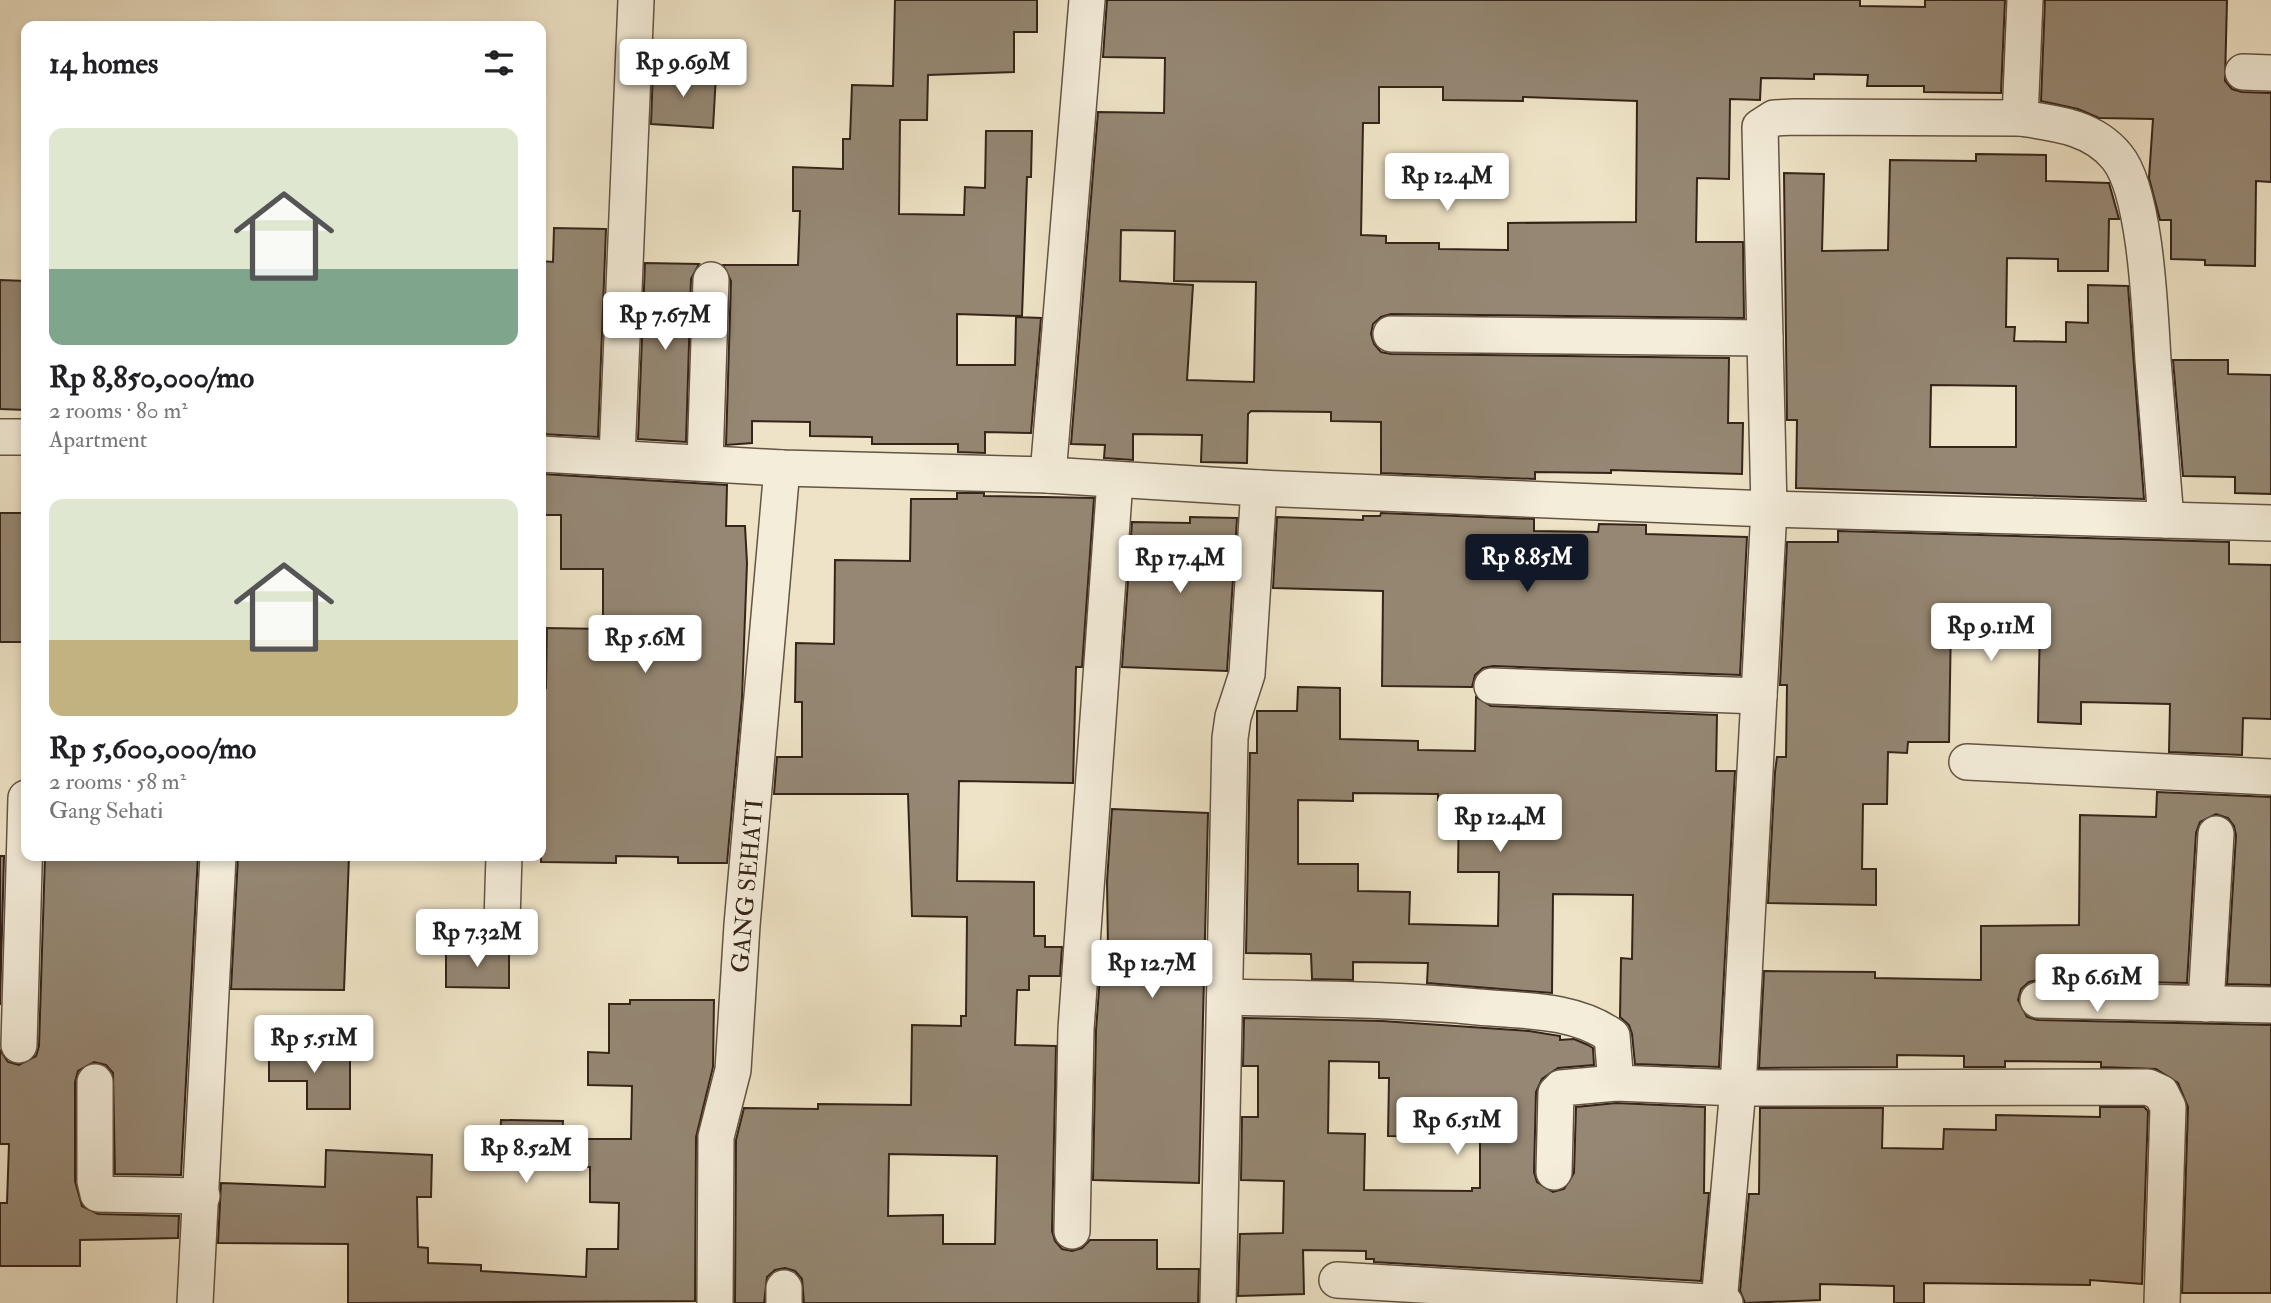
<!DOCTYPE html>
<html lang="en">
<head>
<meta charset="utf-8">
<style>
	body { margin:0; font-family:"IM FELL Double Pica",serif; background:#f6f6f6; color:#202124; height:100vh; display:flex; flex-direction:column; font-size:26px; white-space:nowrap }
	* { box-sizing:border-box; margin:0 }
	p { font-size:23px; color:#757577 }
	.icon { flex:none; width:38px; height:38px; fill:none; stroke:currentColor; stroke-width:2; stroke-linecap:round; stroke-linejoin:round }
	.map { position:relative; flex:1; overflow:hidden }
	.drawer { position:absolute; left:21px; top:21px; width:525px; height:840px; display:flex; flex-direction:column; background:#fff; border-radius:14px; box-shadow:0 4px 10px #0003 }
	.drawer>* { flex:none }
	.price { position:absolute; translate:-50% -60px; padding:0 16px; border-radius:7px; background:#fff; color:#222; font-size:23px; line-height:46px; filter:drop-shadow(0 2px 4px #0008) }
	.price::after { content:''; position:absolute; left:50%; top:42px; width:21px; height:16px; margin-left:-10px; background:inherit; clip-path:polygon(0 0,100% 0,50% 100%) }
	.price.active { background:#111827; color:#fff }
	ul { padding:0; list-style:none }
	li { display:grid; align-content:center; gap:14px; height:371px; padding:0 28px }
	li span { display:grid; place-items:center; height:217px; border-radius:14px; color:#555 }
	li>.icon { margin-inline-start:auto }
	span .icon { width:126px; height:126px; fill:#fffc; stroke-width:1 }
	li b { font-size:30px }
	h2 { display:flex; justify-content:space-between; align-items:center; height:84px; padding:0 28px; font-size:30px }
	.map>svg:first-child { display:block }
	.building { fill:#958773; stroke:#352419; stroke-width:2; fill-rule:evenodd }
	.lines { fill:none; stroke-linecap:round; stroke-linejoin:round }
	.minor-casing { stroke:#635444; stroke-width:38 }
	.minor { stroke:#f4edda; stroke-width:35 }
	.labels { text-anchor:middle; stroke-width:7; stroke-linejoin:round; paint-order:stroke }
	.street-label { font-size:24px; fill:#352419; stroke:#f4edda }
</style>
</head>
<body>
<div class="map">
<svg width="2271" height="1303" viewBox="0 0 2271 1303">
	<rect width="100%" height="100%" fill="#eee3c6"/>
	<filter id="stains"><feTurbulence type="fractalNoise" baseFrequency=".00286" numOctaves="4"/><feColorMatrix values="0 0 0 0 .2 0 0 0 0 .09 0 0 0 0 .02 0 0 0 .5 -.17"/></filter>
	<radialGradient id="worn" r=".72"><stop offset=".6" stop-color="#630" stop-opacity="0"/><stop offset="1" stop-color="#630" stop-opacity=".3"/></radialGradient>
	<g class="building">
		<path d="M 895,0 L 1037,0 L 1037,32 L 1014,32 L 1014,72 L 928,75 L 927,120 L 900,120 L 899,214 L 964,215 L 965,187 L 985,188 L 986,131 L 1032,131 L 1031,177 L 1027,177 L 1022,316 L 957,314 L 957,365 L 1015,365 L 1016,317 L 1041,318 L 1031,433 L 985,432 L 985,453 L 958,452 L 958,444 L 872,444 L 872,437 L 810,436 L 810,422 L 752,421 L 752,443 L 726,445 L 731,281 L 723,265 L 798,265 L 800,211 L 793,211 L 793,167 L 843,169 L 843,139 L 850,139 L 852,85 L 893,86 Z"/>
		<path d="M 1107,0 L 1860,0 L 1860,6 L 1925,7 L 1925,0 L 2005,0 L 2001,93 L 1924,92 L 1924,86 L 1867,86 L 1868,75 L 1814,74 L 1814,79 L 1761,78 L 1760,100 L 1730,99 L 1729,179 L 1697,178 L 1696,242 L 1743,242 L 1744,318 L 1391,314 L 1381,317 L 1373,324 L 1371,334 L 1374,344 L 1381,352 L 1391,354 L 1729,358 L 1728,423 L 1743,423 L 1742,474 L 1611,470 L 1611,473 L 1535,472 L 1535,479 L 1381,473 L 1381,422 L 1331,421 L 1331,412 L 1251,411 L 1248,414 L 1247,463 L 1201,462 L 1202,435 L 1133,434 L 1133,460 L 1104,458 L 1105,445 L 1071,444 L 1098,112 L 1164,113 L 1165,58 L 1103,57 ZM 1379,87 L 1443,87 L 1443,100 L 1523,101 L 1523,97 L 1637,101 L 1636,222 L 1508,223 L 1508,250 L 1439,249 L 1439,243 L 1386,243 L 1386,236 L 1361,235 L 1363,123 L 1379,123 ZM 1121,230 L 1175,231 L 1174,281 L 1256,282 L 1254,382 L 1187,380 L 1193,285 L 1120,281 Z"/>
		<path d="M 2045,0 L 2227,0 L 2225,81 L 2232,89 L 2242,92 L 2271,93 L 2271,182 L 2256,181 L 2255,266 L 2205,265 L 2205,260 L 2171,259 L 2171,220 L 2160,220 L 2149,178 L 2153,119 L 2099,118 L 2078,109 L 2041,101 Z"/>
		<path d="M 653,70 L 716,75 L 713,128 L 651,124 Z"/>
		<path d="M 1976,154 L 2046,155 L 2046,181 L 2109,183 L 2119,219 L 2109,219 L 2108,271 L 2058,271 L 2058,259 L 2007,258 L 2006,327 L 2015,327 L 2014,341 L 2066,342 L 2066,322 L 2088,323 L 2088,285 L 2128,286 L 2144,499 L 1796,488 L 1797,420 L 1787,420 L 1784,173 L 1824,174 L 1822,251 L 1888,250 L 1890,160 L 1976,161 ZM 1931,385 L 2016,386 L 2016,447 L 1930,447 Z"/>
		<path d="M 554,228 L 606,229 L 598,437 L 541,434 L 541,261 L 553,262 Z"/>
		<path d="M 645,263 L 699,264 L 691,279 L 686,442 L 638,439 Z"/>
		<path d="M 0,280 L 26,281 L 26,410 L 0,409 Z"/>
		<path d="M 2173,360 L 2228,360 L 2228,374 L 2271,375 L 2271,494 L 2235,493 L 2235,477 L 2183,476 Z"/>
		<path d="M 542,474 L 727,485 L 726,526 L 745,526 L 747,563 L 742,698 L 727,863 L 678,863 L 678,857 L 616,856 L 616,863 L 541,862 L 541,688 L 546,688 L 547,628 L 603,629 L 603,569 L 561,569 L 561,515 L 542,515 Z"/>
		<path d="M 957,493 L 984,493 L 984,496 L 1094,498 L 1082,667 L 1076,667 L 1073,783 L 959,781 L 957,881 L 1034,882 L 1034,936 L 1045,936 L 1045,947 L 1062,947 L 1060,976 L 1029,976 L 1029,990 L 1017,990 L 1015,1045 L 1056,1046 L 1052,1231 L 1055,1241 L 1062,1249 L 1072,1251 L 1082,1248 L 1090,1240 L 1157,1240 L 1157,1269 L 1199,1269 L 1198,1303 L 804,1303 L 802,1279 L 795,1271 L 785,1268 L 775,1270 L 767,1277 L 764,1303 L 735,1303 L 736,1140 L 744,1108 L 818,1109 L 818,1104 L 911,1105 L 912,1025 L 961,1026 L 961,1016 L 966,1016 L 967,917 L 912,916 L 908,794 L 774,794 L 777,757 L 802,757 L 802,702 L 795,702 L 796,643 L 834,644 L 835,560 L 910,561 L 911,499 L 957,499 ZM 889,1154 L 997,1156 L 995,1244 L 943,1244 L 943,1215 L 888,1216 Z"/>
		<path d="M 0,513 L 26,513 L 24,642 L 0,642 Z"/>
		<path d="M 1381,513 L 1534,519 L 1534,531 L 1598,532 L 1599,524 L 1646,525 L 1646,534 L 1747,537 L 1740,675 L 1493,666 L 1483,668 L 1475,675 L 1472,687 L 1382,686 L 1383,591 L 1273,588 L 1277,517 L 1363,520 L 1363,516 L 1380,516 Z"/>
		<path d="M 1190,517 L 1237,518 L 1227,671 L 1122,667 L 1132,522 L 1190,523 Z"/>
		<path d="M 1838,531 L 2229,542 L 2229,564 L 2271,565 L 2271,719 L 2243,718 L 2242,755 L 2169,752 L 2170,704 L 2081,702 L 2081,724 L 2038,722 L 2040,622 L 1951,620 L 1949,742 L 1908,742 L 1907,753 L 1888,752 L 1887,804 L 1863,804 L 1862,869 L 1876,869 L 1876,905 L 1768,903 L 1775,772 L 1777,757 L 1786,757 L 1787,685 L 1780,685 L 1787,542 L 1838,542 Z"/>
		<path d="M 1298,687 L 1340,688 L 1340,739 L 1418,741 L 1418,750 L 1475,751 L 1476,697 L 1491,706 L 1717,715 L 1716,771 L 1735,771 L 1719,1067 L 1635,1064 L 1632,1034 L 1629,1025 L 1620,1017 L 1621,958 L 1632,959 L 1633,895 L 1553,894 L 1552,993 L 1427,983 L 1428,963 L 1353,962 L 1353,980 L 1312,979 L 1311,954 L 1246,953 L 1250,753 L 1257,753 L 1257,711 L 1297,711 ZM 1353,793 L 1438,794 L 1438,800 L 1459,800 L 1458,872 L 1499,872 L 1498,926 L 1409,924 L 1410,892 L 1358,891 L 1358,864 L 1298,864 L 1298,800 L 1353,801 Z"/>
		<path d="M 2157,792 L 2271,797 L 2271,985 L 2227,984 L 2236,835 L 2234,826 L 2228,818 L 2216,814 L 2200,822 L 2196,833 L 2187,983 L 2038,980 L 2029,982 L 2021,989 L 2018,1000 L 2027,1017 L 2038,1020 L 2271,1025 L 2271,1293 L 2182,1293 L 2188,1107 L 2178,1083 L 2156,1069 L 2101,1067 L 2101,1062 L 2005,1061 L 2005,1067 L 1964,1067 L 1964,1056 L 1897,1055 L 1897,1067 L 1759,1068 L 1764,971 L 1875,972 L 1875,978 L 1981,980 L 1981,926 L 2079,925 L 2080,815 L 2156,817 Z"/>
		<path d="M 1112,809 L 1208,813 L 1199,1183 L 1093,1180 L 1096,1030 L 1102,949 L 1108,949 L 1107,881 Z"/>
		<path d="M 0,856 L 4,856 L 0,1005 Z"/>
		<path d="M 45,856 L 198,856 L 181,1175 L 115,1174 L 113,1073 L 106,1065 L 94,1062 L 78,1071 L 75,1082 L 75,1181 L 82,1206 L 98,1214 L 179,1216 L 178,1238 L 80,1240 L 80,1266 L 0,1266 L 0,1203 L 7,1203 L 9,1144 L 0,1144 L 0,1050 L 8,1062 L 19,1065 L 36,1056 L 39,1046 Z"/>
		<path d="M 238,856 L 349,856 L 344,990 L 231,989 Z"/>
		<path d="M 446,951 L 509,952 L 509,988 L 446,987 Z"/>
		<path d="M 630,1000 L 714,1000 L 713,1067 L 696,1137 L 695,1301 L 348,1303 L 348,1244 L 218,1243 L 221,1183 L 325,1187 L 326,1150 L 432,1155 L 431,1197 L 417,1197 L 418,1247 L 428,1248 L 428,1263 L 481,1265 L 481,1271 L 586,1277 L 587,1249 L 618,1249 L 619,1203 L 590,1202 L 590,1167 L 499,1166 L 501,1120 L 563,1121 L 562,1139 L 631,1139 L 632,1086 L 588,1085 L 588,1052 L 609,1053 L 609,1004 L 630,1004 Z"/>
		<path d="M 1244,1018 L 1382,1021 L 1529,1031 L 1560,1036 L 1560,1040 L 1574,1039 L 1588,1045 L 1593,1048 L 1594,1065 L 1558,1068 L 1542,1079 L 1536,1092 L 1534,1172 L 1537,1182 L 1553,1192 L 1564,1189 L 1574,1173 L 1576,1107 L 1616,1103 L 1705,1107 L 1704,1193 L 1709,1193 L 1701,1281 L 1374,1262 L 1374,1259 L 1366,1259 L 1366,1251 L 1303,1250 L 1304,1294 L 1238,1296 L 1240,1234 L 1283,1233 L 1284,1181 L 1241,1180 L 1242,1117 L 1258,1117 L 1258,1066 L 1243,1066 ZM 1329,1061 L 1379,1062 L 1379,1078 L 1389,1078 L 1388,1136 L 1480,1137 L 1480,1188 L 1472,1188 L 1472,1191 L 1364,1190 L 1365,1134 L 1328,1133 Z"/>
		<path d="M 269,1046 L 303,1046 L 303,1054 L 350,1054 L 350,1109 L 307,1109 L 307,1081 L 269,1081 Z"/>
		<path d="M 2100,1107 L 2144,1107 L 2148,1111 L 2142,1284 L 2090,1280 L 2090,1285 L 1924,1283 L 1924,1303 L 1894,1303 L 1894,1286 L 1820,1284 L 1820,1300 L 1745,1303 L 1740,1291 L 1749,1194 L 1759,1194 L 1760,1108 L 1883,1108 L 1882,1148 L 1943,1149 L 1944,1129 L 1996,1130 L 1996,1115 L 2100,1117 Z"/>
	</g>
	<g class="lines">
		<defs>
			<g id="minor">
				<path d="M 2243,72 L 2271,73"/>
				<path d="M 2020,118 C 2055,123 2093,127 2117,157 C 2146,192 2150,312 2153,360 C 2157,413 2162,466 2166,520"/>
				<path d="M 1391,334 L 1765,338"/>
				<path d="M 0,437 L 26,437"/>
				<path d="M 541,454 L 782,468 L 1048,475 L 1259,488 L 1769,509 L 2271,523"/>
				<path d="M 617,457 L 636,0"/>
				<path d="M 705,462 L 711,280"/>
				<path d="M 1048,475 L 1087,0"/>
				<path d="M 1492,686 L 1759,696"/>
				<path d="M 1967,762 L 2271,777"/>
				<path d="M 502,921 L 504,856"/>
				<path d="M 1225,997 C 1309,999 1394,999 1478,1007 C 1524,1011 1574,1009 1612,1036 L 1616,1083 L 1738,1088 L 2148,1087 L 2161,1093 L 2168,1107 L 2162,1303"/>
				<path d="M 2038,1000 L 2271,1005"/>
				<path d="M 2206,1004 L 2216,834"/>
				<path d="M 19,1045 L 26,798"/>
				<path d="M 95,1082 L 95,1181 L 98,1194 L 202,1196"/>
				<path d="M 1554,1172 L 1556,1093 L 1561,1088 L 1616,1083"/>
				<path d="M 1072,1231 L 1076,1029 L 1115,480"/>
				<path d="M 1337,1280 L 1725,1303"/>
				<path d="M 195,1303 L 218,856"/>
				<path d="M 715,1303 L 716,1137 L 733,1070 L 742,925 L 782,468"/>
				<path d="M 784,1303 L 784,1288"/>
				<path d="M 1218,1303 L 1230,738 L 1233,717 L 1247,674 L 1259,488"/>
				<path d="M 1719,1303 L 1738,1088 L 1769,509 L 1760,127 L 1774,118 L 1795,117 L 2020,118 L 2025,0"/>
			</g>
		</defs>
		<use href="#minor" class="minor-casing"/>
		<use href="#minor" class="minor"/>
	</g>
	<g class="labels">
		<g class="street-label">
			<text transform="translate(747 886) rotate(-85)" y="8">GANG SEHATI</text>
		</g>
	</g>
	<rect width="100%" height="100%" filter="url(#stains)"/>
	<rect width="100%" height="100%" fill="url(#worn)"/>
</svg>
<b class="price" style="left:683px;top:99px">Rp 9.69M</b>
<b class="price" style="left:1447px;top:213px">Rp 12.4M</b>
<b class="price" style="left:665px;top:352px">Rp 7.67M</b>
<b class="price active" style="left:1527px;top:594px">Rp 8.85M</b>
<b class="price" style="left:1180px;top:595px">Rp 17.4M</b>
<b class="price" style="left:1991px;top:663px">Rp 9.11M</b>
<b class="price" style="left:645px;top:675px">Rp 5.6M</b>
<b class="price" style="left:1500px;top:854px">Rp 12.4M</b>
<b class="price" style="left:477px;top:969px">Rp 7.32M</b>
<b class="price" style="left:1152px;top:1000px">Rp 12.7M</b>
<b class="price" style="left:2097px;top:1014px">Rp 6.61M</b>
<b class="price" style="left:314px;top:1075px">Rp 5.51M</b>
<b class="price" style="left:1457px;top:1157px">Rp 6.51M</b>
<b class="price" style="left:526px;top:1185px">Rp 8.52M</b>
<section class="drawer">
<h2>14 homes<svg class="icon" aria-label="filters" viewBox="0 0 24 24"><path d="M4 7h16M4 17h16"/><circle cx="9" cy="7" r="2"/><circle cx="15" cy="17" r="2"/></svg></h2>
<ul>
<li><span style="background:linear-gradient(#dfe7d0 65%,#7fa58c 0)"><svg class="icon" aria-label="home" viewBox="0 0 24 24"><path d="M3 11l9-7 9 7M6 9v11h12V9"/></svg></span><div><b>Rp 8,850,000/mo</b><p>2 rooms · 80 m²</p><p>Apartment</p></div></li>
<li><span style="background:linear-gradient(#dfe7d0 65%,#c2b280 0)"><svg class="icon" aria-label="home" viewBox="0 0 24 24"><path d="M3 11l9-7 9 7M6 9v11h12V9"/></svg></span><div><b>Rp 5,600,000/mo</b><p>2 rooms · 58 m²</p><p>Gang Sehati</p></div></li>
</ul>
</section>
</div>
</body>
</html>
